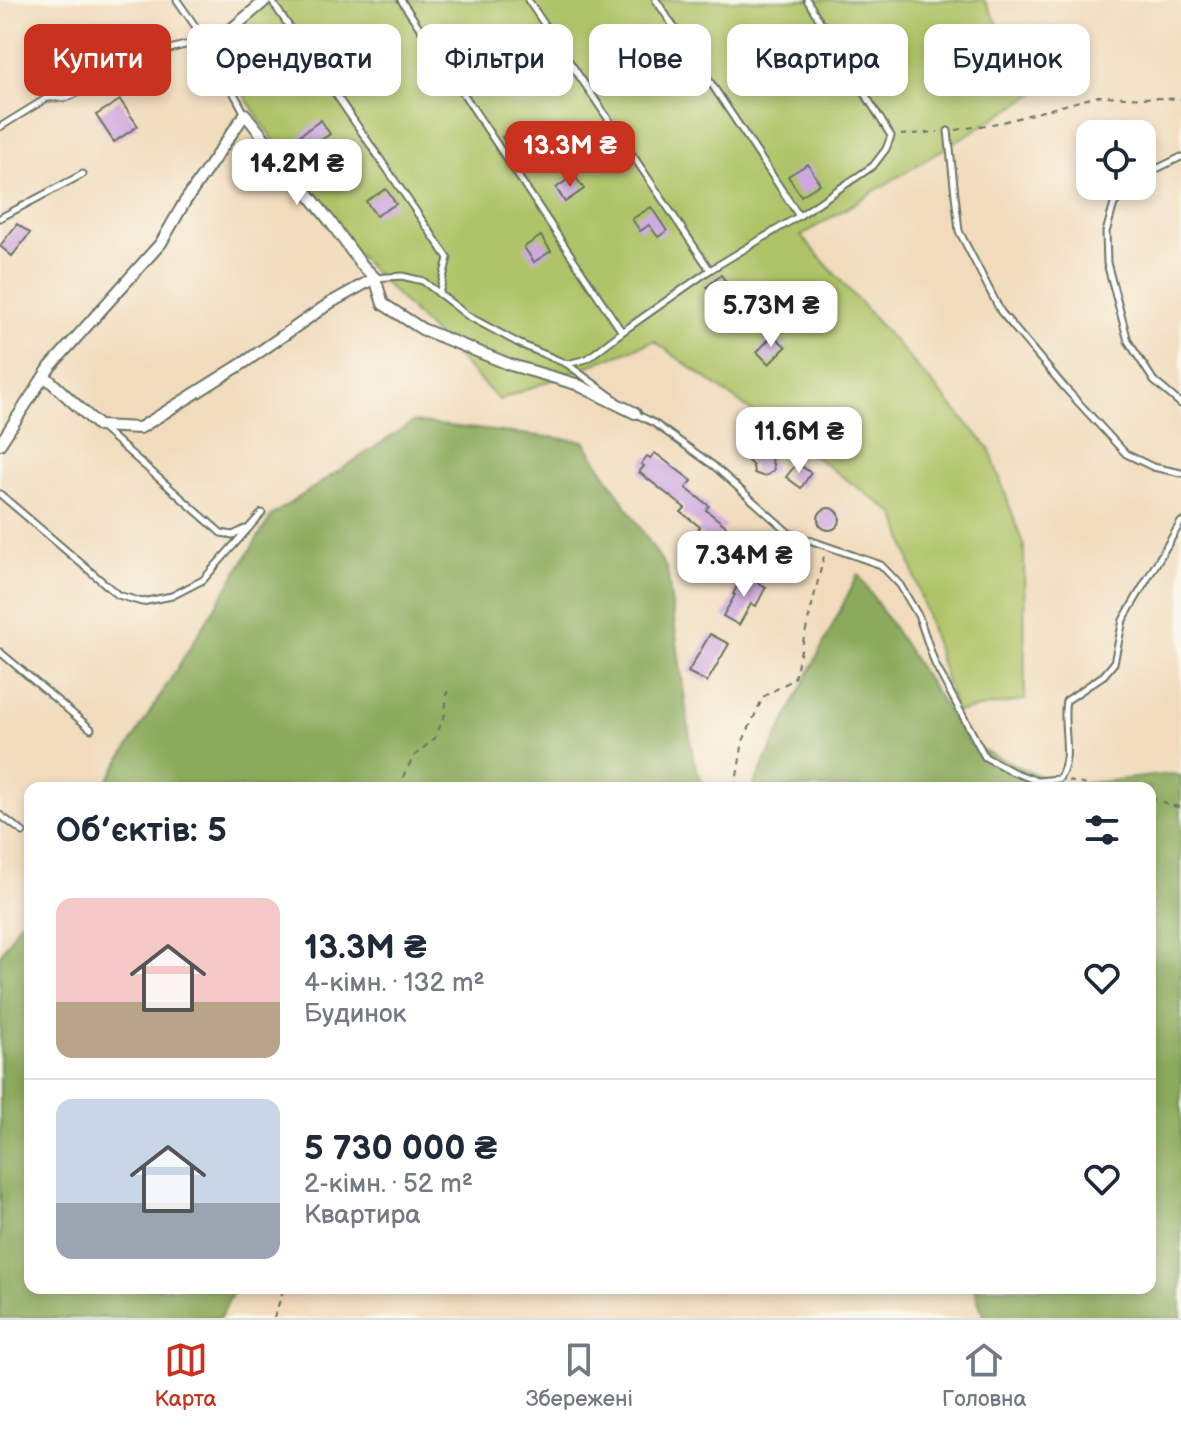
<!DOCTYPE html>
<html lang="uk">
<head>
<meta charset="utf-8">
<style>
	body { margin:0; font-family:"Balsamiq Sans",sans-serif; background:#f2f2f3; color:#1f2937; height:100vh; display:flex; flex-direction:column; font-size:30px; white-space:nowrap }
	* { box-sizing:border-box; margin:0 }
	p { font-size:26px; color:#747a83 }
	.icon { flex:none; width:44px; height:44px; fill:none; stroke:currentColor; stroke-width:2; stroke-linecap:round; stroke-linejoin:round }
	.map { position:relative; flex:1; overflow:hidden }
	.drawer { position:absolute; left:24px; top:782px; width:1132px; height:512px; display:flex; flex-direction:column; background:#fff; border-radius:16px; box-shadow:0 4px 12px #0003 }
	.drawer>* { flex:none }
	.hud { position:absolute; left:24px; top:24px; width:1134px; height:72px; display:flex; gap:16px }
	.controls { position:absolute; left:1076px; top:120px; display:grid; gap:16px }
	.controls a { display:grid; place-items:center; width:80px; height:80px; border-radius:16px; background:#fff; box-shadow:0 4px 12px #0003; font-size:40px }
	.price { position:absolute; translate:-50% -68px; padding:0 18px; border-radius:16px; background:#fff; color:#222; font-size:26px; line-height:52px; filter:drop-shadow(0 2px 4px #0008) }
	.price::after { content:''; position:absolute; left:50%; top:48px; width:24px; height:18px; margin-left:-12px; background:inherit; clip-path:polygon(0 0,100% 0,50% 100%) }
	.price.on { background:#c8321e; color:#fff }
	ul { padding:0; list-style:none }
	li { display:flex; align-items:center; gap:24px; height:200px; padding:0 32px }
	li+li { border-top:2px solid #e0e1e3 }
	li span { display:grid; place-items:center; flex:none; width:224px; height:160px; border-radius:16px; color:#555 }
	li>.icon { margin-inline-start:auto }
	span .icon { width:96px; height:96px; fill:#fffc; stroke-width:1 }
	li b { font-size:34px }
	h2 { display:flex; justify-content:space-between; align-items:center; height:96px; padding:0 32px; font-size:34px }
	.pill { padding:0 28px; border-radius:16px; background:#fff; box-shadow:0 4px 12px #0003; font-size:28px; line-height:72px }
	.pill.on { background:#c8321e; color:#fff }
	.menu { display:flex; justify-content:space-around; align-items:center; height:112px; border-top:2px solid #e0e1e3; background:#fff; font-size:22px; color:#747a83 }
	.menu a { display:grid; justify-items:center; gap:4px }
	.menu .on { color:#c8321e }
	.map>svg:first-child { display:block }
	.green { fill:#afc468; stroke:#67804e; stroke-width:2 }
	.forest { fill:#8baa5c; stroke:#557448; stroke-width:2 }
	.building { fill:#cfa8df }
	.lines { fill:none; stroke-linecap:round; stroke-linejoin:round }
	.lane-casing { stroke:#687464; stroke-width:9 }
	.street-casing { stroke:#687464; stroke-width:14 }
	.path { stroke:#687464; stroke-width:2; stroke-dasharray:6 6; stroke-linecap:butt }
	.lane { stroke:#fff; stroke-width:5 }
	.street { stroke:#fff; stroke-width:10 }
</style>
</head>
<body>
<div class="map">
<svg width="1181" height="1318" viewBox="0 0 1181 1318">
	<rect width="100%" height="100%" fill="#fbf7ec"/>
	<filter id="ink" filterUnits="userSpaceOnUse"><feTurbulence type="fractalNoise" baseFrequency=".0125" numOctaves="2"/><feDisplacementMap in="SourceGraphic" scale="16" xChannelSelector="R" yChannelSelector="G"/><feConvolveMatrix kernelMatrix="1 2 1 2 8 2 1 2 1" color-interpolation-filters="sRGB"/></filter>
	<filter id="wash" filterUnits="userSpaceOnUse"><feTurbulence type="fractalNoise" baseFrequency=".006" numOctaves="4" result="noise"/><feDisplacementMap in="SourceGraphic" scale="32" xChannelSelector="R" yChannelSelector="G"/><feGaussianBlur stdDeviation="1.8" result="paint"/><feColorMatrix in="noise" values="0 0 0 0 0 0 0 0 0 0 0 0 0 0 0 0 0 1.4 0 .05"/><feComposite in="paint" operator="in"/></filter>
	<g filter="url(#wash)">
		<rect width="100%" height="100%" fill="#f1dbbc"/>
		<path class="green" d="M 264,0 L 984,0 L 1037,92 L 801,236 L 989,448 L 1024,547 L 1025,700 L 956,712 L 896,515 L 654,341 L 499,400 L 329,226 L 207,38 Z"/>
		<g class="forest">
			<path d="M 413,422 L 584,441 L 667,569 L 693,759 L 705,788 L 103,788 L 272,515 Z"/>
			<path d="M 858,574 L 970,745 L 1062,786 L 1172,774 L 1181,776 L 1181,1318 L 984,1318 L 974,1288 L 1150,1288 L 1150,788 L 752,788 Z"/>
			<path d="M 30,906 L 30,1288 L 235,1288 L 220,1318 L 0,1318 L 0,955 Z"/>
		</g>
		<g id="blocks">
			<g class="building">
				<path d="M 120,100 L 138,126 L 114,142 L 96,115 Z"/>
				<path d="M 321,120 L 330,134 L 309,148 L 300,135 Z"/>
				<path d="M 521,126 L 529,138 L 509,149 L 502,137 Z"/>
				<path d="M 808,164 L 820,184 L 801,196 L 788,176 Z"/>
				<path d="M 574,175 L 584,189 L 565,202 L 556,188 Z"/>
				<path d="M 386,189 L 396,204 L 376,216 L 366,201 Z"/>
				<path d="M 651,207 L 667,231 L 658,237 L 649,225 L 640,231 L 632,219 Z"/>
				<path d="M 17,224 L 30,233 L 12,256 L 0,246 Z"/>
				<path d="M 541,236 L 551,251 L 534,262 L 524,247 Z"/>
				<path d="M 721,275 L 736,294 L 721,305 L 707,287 Z"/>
				<path d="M 773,335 L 786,347 L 769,364 L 757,352 Z"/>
				<path d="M 751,447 L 761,456 L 768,456 L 772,460 L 774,470 L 768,475 L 762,476 L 754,473 L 753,466 L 743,456 Z"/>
				<path d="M 655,453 L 692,481 L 686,488 L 709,506 L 706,510 L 726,526 L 712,544 L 697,531 L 700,527 L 681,512 L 685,508 L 639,472 L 644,466 L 641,464 L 647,456 L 650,458 Z"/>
				<path d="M 797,463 L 811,473 L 801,488 L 786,477 Z"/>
				<circle cx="829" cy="519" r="11"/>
				<path d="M 743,534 L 760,543 L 750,560 L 734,551 Z"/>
				<path d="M 743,575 L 766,587 L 756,606 L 751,604 L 739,625 L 723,616 L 735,595 L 733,594 Z"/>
				<path d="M 710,634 L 729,644 L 707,682 L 688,672 Z"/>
			</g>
		</g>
	</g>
	<g filter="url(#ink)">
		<use href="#blocks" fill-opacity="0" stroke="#687464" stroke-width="2"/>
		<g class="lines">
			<defs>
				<g id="lane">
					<path d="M 177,0 L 205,40 L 244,112"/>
					<path d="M 271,0 L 448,258 L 439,294"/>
					<path d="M 401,0 L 622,332"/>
					<path d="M 528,0 L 710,270"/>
					<path d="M 656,0 L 799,216"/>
					<path d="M 0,127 L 47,98 L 66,98 L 100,83 L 166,50 L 204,40"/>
					<path d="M 948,131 L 959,231 L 1001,312 L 1065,388 L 1126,454 L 1153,467 L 1181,473"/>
					<path d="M 1142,176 L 1181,157"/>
					<path d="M 1131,186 L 1114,204 L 1106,232 L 1107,263 L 1128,341 L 1154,381 L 1181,404"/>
					<path d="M 0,218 L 83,174"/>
					<path d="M 375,278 L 402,276 L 423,281 L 468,316 L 520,344 L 567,364 L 587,359 L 622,332 L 710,270 L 799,216 L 873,166 L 886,149 L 891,136 L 807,0"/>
					<path d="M 567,364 L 615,399"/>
					<path d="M 636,414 L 654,423 L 714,466 L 789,533 L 881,565 L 900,585 L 919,617 L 935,664 L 985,757 L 1013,772 L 1037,781 L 1059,779 C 1074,757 1061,726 1066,701 L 1104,675 L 1114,663 L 1123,620 L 1181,522"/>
					<path d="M 103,429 L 221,533 L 233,535 L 245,529"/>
					<path d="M 0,494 L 118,595 L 142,602 L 172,596 L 203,580 L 262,513"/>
					<path d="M 0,652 L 91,729"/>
					<path d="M 0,815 L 23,832"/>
				</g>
				<g id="street">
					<path d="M 205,40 L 228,32 L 266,0"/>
					<path d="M 48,379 L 99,426 L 140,428 L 245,362 L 330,303 L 375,278 L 383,304 L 422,329 L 511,365 L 576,384 L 635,413"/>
					<path d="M 0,444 L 50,367 L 161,243 L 184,203 L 245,114 L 329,220 L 361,264 L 375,278"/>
				</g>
			</defs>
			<use href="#lane" class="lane-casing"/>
			<use href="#street" class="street-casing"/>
			<g class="path">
				<path d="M 956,130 L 1003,122 L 1098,96 L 1181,99"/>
				<path d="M 901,135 L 938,132"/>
				<path d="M 1068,781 L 1102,788"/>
				<path d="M 397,788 L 414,756 L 435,738 L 445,714 L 447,691"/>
				<path d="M 735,788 L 743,741 L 763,697 L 794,679 L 824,556"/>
				<path d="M 1150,798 C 1161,800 1170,807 1181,807"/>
				<path d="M 274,1318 L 284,1288"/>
			</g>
			<use href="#lane" class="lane"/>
			<use href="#street" class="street"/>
		</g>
	</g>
</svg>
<div class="controls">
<a><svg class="icon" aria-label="locate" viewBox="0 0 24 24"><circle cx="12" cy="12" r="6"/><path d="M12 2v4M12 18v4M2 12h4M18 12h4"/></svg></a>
</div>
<b class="price on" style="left:570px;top:189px">13.3M ₴</b>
<b class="price" style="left:297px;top:207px">14.2M ₴</b>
<b class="price" style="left:771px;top:349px">5.73M ₴</b>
<b class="price" style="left:799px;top:475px">11.6M ₴</b>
<b class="price" style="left:744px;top:599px">7.34M ₴</b>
<div class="hud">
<a class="pill on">Купити</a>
<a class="pill">Орендувати</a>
<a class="pill">Фільтри</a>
<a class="pill">Нове</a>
<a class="pill">Квартира</a>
<a class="pill">Будинок</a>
</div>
<section class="drawer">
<h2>Об’єктів: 5<svg class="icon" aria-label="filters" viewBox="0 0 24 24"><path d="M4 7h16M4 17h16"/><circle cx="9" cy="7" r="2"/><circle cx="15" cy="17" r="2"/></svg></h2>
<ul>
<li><span style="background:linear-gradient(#f6c9c9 65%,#b9a48a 0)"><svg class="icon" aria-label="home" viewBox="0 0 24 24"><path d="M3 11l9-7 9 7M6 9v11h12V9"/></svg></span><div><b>13.3M ₴</b><p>4-кімн. · 132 m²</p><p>Будинок</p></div><svg class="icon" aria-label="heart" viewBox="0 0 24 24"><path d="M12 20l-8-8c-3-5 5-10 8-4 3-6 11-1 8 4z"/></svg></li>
<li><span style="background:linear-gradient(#c9d6e8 65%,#9aa5b1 0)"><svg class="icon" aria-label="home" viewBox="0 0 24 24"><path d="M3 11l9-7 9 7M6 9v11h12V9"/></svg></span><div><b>5 730 000 ₴</b><p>2-кімн. · 52 m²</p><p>Квартира</p></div><svg class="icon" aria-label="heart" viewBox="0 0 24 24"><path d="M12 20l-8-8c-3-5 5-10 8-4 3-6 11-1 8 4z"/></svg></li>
</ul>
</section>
</div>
<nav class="menu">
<a class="on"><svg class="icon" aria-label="map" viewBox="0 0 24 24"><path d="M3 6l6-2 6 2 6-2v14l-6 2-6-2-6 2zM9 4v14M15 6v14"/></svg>Карта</a>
<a><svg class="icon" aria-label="saved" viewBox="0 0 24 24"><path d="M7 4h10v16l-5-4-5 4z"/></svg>Збережені</a>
<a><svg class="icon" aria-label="home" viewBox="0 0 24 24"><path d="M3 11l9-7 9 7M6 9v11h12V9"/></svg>Головна</a>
</nav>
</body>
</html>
